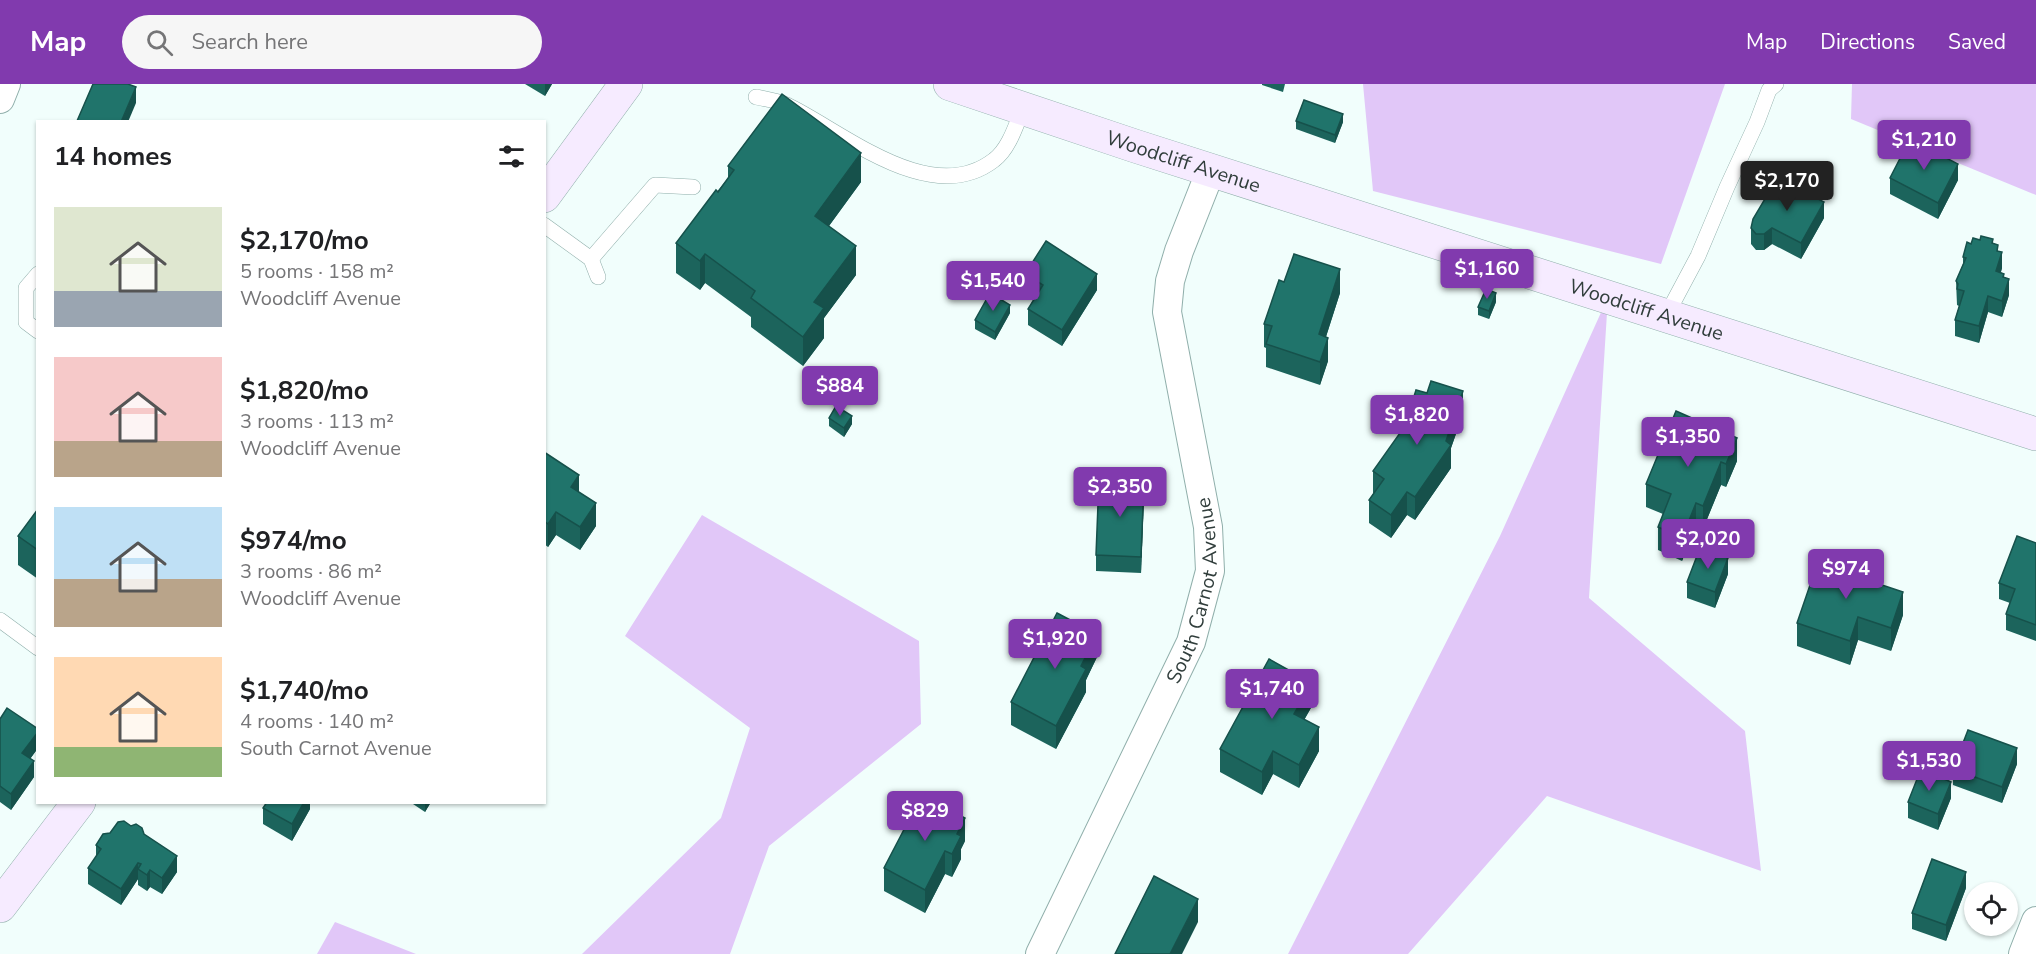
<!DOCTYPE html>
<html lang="en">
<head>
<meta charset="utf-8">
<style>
	body { margin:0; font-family:"Nunito Sans",sans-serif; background:#f6f6f6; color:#202124; height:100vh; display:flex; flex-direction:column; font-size:22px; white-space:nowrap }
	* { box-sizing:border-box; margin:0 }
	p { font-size:20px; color:#757577 }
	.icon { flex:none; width:33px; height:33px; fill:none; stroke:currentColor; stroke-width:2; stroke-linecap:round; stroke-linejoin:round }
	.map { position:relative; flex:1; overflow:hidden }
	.drawer { position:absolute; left:36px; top:36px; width:510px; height:684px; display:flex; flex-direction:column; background:#fff; border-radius:0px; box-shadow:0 2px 4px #0004 }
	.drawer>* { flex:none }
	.tools { position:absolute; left:1964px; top:798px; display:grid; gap:12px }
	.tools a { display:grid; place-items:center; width:54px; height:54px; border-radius:50%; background:#fff; box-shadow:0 2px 4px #0004; font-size:30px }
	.price { position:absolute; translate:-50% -51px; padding:0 14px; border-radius:6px; background:#813aae; color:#fff; font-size:20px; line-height:39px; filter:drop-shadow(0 2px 3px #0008) }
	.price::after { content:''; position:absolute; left:50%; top:36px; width:18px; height:14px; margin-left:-9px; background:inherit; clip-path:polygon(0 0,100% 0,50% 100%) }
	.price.selected { background:#222; color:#fff }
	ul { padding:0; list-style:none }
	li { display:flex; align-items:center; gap:18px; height:150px; padding:0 18px }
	li span { display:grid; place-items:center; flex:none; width:168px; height:120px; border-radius:0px; color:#555 }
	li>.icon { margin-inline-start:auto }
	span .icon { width:72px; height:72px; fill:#fffc; stroke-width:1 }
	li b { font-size:26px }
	h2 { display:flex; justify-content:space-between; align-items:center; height:72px; padding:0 18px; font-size:26px }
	header { display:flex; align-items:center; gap:36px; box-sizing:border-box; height:84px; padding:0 30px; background:#813aae; color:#fff }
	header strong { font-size:28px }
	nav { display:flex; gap:33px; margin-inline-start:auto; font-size:21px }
	.search { width:420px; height:54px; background:#f6f6f6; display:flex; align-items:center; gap:15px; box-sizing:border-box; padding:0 21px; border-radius:33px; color:#757577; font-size:22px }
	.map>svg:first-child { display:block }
	.green { fill:#e1c7f8 }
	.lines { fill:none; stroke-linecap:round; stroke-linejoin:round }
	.lane-casing { stroke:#90afab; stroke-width:16 }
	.street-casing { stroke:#90afab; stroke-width:30 }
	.secondary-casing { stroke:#90afab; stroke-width:34 }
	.lane { stroke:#fff; stroke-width:15 }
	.street { stroke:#fff; stroke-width:28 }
	.secondary { stroke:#f6ebff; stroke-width:33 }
	.wall { fill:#1c645c }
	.shaded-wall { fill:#16514b }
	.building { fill:#20746b; stroke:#16514b; stroke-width:1.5 }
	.labels { text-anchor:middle; stroke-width:6; stroke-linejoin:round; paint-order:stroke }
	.street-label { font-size:20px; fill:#313e3c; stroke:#f1fefc }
</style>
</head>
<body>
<header>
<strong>Map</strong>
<div class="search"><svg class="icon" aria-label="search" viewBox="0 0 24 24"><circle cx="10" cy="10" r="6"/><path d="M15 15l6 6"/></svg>Search here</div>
<nav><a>Map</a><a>Directions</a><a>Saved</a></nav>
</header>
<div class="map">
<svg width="2036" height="870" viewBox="0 0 2036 870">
	<rect width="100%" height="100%" fill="#f1fefc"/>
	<g class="green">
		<path d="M 1363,0 L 1725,0 L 1661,180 L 1373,107 Z"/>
		<path d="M 1852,0 L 2036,0 L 2036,111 L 1851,35 Z"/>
		<path d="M 1608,213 L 1589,514 L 1745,647 L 1761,787 L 1547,712 L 1408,870 L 1288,870 L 1500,452 Z"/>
		<path d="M 702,431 L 919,557 L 921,640 L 769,762 L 730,870 L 582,870 L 721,734 L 750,644 L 625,552 Z"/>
		<path d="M 335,838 L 416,870 L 317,870 Z"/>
	</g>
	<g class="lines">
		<defs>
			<g id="lane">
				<path d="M 756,13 C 767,15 778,17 787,21 C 843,48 931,125 994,76 C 1009,65 1016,41 1023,24"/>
				<path d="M 544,141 L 591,175 L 598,193"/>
				<path d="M 591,175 L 655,101 L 693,103"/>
				<path d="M 38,190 L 26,204 L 26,238 L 38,247"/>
				<path d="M 1666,232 L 1698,172 L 1727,103 L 1757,38 L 1769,6 L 1776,0"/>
				<path d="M 0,536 L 38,564"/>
			</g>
			<g id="street">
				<path d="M 0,15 L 6,0"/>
				<path id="s1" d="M 1040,870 L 1191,558 L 1210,487 L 1208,443 L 1167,228 L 1170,197 L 1179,167 L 1211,86"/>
				<path d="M 2023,870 L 2036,837"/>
			</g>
			<g id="secondary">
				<path id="s2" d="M 950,0 L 1135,62 L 2036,350"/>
				<path d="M 544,112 L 626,0"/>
				<path d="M 0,822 L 79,718"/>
			</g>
		</defs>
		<use href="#lane" class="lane-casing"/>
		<use href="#street" class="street-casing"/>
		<use href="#secondary" class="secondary-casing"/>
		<use href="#lane" class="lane"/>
		<use href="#street" class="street"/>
		<use href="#secondary" class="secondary"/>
	</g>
	<g class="wall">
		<path d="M 525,0 L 552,0 L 545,12 Z"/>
		<path d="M 1262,0 L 1285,0 L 1283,8 L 1262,1 Z"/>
		<path d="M 1296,37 L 1343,38 L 1335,59 L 1296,45 Z"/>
		<path d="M 728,82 L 861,98 L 829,142 L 856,191 L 824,234 L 824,254 L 803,282 L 751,243 L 751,233 L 705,199 L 700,206 L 676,189 L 676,159 L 728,94 Z"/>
		<path d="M 1890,94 L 1958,96 L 1938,135 L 1890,110 Z"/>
		<path d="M 1824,134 L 1801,175 L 1772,160 L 1764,166 L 1756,166 L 1751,160 L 1751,144 Z"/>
		<path d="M 1971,160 L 1993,160 L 1998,167 L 2002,184 L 2001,188 L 2004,193 L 2009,211 L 2002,233 L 1988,228 L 1979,259 L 1955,252 L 1955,236 L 1959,222 L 1957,221 L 1956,197 L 1963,180 L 1963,173 Z"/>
		<path d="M 1025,190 L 1097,206 L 1062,262 L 1028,241 L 1028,225 L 1035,213 L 1025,207 Z"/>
		<path d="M 1284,198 L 1340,209 L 1326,253 L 1328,277 L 1320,301 L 1266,283 L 1266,264 L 1264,263 L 1264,240 Z"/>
		<path d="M 1496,218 L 1489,235 L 1478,231 L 1478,223 Z"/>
		<path d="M 1010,229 L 995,256 L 975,245 L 975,236 Z"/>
		<path d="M 1676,327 L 1737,377 L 1726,403 L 1721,401 L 1703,445 L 1696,442 L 1682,477 L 1658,466 L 1658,443 L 1663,430 L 1646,423 L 1646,400 Z"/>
		<path d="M 1463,330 L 1451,364 L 1451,384 L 1415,436 L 1407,431 L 1391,454 L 1369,439 L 1369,416 L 1373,410 L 1373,387 Z"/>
		<path d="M 829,334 L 852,340 L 844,353 L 829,342 Z"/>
		<path d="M 544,368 L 579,408 L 596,442 L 580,466 L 556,451 L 548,463 L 544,460 Z"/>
		<path d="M 1144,413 L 1141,489 L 1096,487 L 1096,471 Z"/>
		<path d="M 38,425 L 38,495 L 18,481 L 18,452 Z"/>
		<path d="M 2036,459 L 2036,557 L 2006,546 L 2006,530 L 2010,519 L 1999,515 L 1999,499 Z"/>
		<path d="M 1728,490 L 1715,524 L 1687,514 L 1687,498 Z"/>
		<path d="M 1873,498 L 1903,531 L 1891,567 L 1858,556 L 1850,581 L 1797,562 L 1797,539 Z"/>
		<path d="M 1097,573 L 1086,596 L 1086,608 L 1056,665 L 1011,641 L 1011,618 Z"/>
		<path d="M 1312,622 L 1304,636 L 1319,667 L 1299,704 L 1273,690 L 1262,711 L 1220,688 L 1220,665 Z"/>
		<path d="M 0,635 L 38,664 L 30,675 L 34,693 L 11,726 L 0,718 Z"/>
		<path d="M 2017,680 L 2002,719 L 1953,701 L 1953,685 Z"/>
		<path d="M 1951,714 L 1938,746 L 1908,734 L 1908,718 Z"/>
		<path d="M 310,718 L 310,725 L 292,757 L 263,740 L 263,724 Z"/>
		<path d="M 410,718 L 431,718 L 425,728 Z"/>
		<path d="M 144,750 L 177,788 L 162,810 L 150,803 L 147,807 L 138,801 L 138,795 L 121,821 L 88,800 L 88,784 L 96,773 L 96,761 Z"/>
		<path d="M 965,757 L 961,765 L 961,775 L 952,793 L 945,790 L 925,829 L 884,807 L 884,784 Z"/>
		<path d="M 1966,804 L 1946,857 L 1912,845 L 1912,829 Z"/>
	</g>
	<g class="shaded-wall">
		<path d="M 545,0 L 552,0 L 545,12 Z"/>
		<path d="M 136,3 L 136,19 L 128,38 L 121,38 Z"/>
		<path d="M 1343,30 L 1343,38 L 1335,59 L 1335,51 Z"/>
		<path d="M 861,69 L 861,98 L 815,161 L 815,132 Z"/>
		<path d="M 1958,80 L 1958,96 L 1938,135 L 1938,119 Z"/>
		<path d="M 1824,118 L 1824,134 L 1801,175 L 1801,159 Z"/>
		<path d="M 1772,144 L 1772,160 L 1764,166 L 1764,150 Z"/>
		<path d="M 856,162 L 856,191 L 824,234 L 824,254 L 803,282 L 803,253 L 814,218 Z"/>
		<path d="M 2002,168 L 2002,184 L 1996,203 L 1996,187 Z"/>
		<path d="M 705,170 L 705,199 L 700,206 L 700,177 Z"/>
		<path d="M 1340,185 L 1340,209 L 1319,274 L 1319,250 Z"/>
		<path d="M 1097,190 L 1097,206 L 1062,262 L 1062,246 Z"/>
		<path d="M 2009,195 L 2009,211 L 2002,233 L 2002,217 Z"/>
		<path d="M 1496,209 L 1496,218 L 1489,235 L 1489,227 Z"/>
		<path d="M 1988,212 L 1988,228 L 1979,259 L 1979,242 Z"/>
		<path d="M 1010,221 L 1010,229 L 995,256 L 995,248 Z"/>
		<path d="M 1328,254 L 1328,277 L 1320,301 L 1320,278 Z"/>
		<path d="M 1463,307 L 1463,330 L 1451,364 L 1451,384 L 1415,436 L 1415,413 L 1446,357 Z"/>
		<path d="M 852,332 L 852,340 L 844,353 L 844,344 Z"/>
		<path d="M 1737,354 L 1737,377 L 1726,403 L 1726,380 Z"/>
		<path d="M 1721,378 L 1721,401 L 1703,445 L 1703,422 Z"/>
		<path d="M 579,391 L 579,414 L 571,403 Z"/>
		<path d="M 1144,397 L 1144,413 L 1141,489 L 1141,473 Z"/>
		<path d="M 1407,408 L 1407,431 L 1391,454 L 1391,431 Z"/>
		<path d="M 596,419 L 596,442 L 580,466 L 580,443 Z"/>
		<path d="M 1696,419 L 1696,442 L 1682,477 L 1682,454 Z"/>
		<path d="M 556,428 L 556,451 L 548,463 L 548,440 Z"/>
		<path d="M 1728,474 L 1728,490 L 1715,524 L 1715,508 Z"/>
		<path d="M 1903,508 L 1903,531 L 1891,567 L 1891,544 Z"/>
		<path d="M 1858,533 L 1858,556 L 1850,581 L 1850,557 Z"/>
		<path d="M 1097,550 L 1097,573 L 1086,596 L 1086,608 L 1056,665 L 1056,642 L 1081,582 Z"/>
		<path d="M 1312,599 L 1312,622 L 1294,654 L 1294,630 Z"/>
		<path d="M 1319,643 L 1319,667 L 1299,704 L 1299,681 Z"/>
		<path d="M 38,648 L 38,664 L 22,686 L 22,669 Z"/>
		<path d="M 2017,664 L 2017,680 L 2002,719 L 2002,703 Z"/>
		<path d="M 1273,667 L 1273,690 L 1262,711 L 1262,688 Z"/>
		<path d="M 34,677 L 34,693 L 11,726 L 11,710 Z"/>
		<path d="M 1951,698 L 1951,714 L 1938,746 L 1938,730 Z"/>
		<path d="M 304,718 L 310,718 L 310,725 L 292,757 L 292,740 Z"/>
		<path d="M 425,718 L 431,718 L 425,728 Z"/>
		<path d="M 965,734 L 965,757 L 961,765 L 961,775 L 952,793 L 952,770 L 957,750 Z"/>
		<path d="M 945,767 L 945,790 L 925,829 L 925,806 Z"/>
		<path d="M 177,772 L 177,788 L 162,810 L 162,794 Z"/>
		<path d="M 138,779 L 138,795 L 121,821 L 121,805 Z"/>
		<path d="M 150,786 L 150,803 L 147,807 L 147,791 Z"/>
		<path d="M 1966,788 L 1966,804 L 1946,857 L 1946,841 Z"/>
		<path d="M 1198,815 L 1198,838 L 1182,870 L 1170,870 Z"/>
	</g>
	<g class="building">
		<path d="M 93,0 L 128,0 L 136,3 L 121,38 L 77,37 Z"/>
		<path d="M 782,10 L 861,69 L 815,132 L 856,162 L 814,218 L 824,224 L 803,253 L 751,214 L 755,207 L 705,170 L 700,177 L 676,159 L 716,106 L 718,108 L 734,86 L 728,82 Z"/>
		<path d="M 1304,16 L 1343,30 L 1335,51 L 1296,37 Z"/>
		<path d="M 1910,55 L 1958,80 L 1938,119 L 1890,94 Z"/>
		<path d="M 1780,95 L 1824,118 L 1801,159 L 1772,144 L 1764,150 L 1756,150 L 1751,144 L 1753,135 L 1769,108 L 1772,110 Z"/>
		<path d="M 1981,152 L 1993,155 L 1992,159 L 1998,161 L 1997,167 L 2002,168 L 1996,187 L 2004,190 L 2003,193 L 2009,195 L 2002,217 L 1988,212 L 1979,242 L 1955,236 L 1964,207 L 1957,205 L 1958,200 L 1956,197 L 1966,174 L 1963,173 L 1967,158 L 1971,160 L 1973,154 L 1980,156 Z"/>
		<path d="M 1046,157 L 1097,190 L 1062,246 L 1028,225 L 1043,201 L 1025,190 Z"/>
		<path d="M 1294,170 L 1340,185 L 1319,250 L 1328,254 L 1320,278 L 1266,260 L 1272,242 L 1264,240 L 1279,196 L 1284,198 Z"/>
		<path d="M 1486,205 L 1496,209 L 1489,227 L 1478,223 Z"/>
		<path d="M 990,209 L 1010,221 L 995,248 L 975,236 Z"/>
		<path d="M 1431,297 L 1463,307 L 1446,357 L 1451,361 L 1415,413 L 1407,408 L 1391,431 L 1369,416 L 1384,395 L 1373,387 L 1405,342 L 1416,306 L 1427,309 Z"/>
		<path d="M 836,322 L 852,332 L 844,344 L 829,334 Z"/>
		<path d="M 1676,327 L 1737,354 L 1726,380 L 1721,378 L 1703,422 L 1696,419 L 1682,454 L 1658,443 L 1671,410 L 1646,400 Z"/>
		<path d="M 544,368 L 579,391 L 571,403 L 596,419 L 580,443 L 556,428 L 548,440 L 544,437 Z"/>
		<path d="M 1099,395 L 1144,397 L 1141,473 L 1096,471 Z"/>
		<path d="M 38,425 L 38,466 L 18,452 Z"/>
		<path d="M 2017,452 L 2036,459 L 2036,541 L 2006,530 L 2015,505 L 1999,499 Z"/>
		<path d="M 1700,464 L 1728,474 L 1715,508 L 1687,498 Z"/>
		<path d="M 1820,472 L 1873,491 L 1870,497 L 1903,508 L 1891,544 L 1858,533 L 1850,557 L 1797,539 Z"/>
		<path d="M 1057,529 L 1097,550 L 1081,582 L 1086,585 L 1056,642 L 1011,618 Z"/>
		<path d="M 1269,575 L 1312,599 L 1294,630 L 1319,643 L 1299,681 L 1273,667 L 1262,688 L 1220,665 Z"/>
		<path d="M 7,624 L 38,645 L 38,648 L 22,669 L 34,677 L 11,710 L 0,702 L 0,635 Z"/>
		<path d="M 1968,646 L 2017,664 L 2002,703 L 1953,685 Z"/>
		<path d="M 1921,685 L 1951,698 L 1938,730 L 1908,718 Z"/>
		<path d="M 922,711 L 965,734 L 957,750 L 961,752 L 952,770 L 945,767 L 925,806 L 884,784 Z"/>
		<path d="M 267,718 L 304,718 L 292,740 L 263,724 Z"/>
		<path d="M 124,737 L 131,742 L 136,740 L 142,744 L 144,750 L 177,772 L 162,794 L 150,786 L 147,791 L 138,785 L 141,780 L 138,779 L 121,805 L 88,784 L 101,765 L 96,761 L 103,750 L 110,749 L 118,738 Z"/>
		<path d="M 1932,775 L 1966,788 L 1946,841 L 1912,829 Z"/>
		<path d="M 1154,792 L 1198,815 L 1170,870 L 1115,870 Z"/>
	</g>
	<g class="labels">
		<g class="street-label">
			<text dy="7" stroke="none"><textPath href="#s2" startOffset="246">Woodcliff Avenue</textPath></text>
			<text dy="7" stroke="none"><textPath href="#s2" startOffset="732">Woodcliff Avenue</textPath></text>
			<text dy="7" stroke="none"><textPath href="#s1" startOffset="398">South Carnot Avenue</textPath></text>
		</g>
	</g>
</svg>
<div class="tools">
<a><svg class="icon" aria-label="locate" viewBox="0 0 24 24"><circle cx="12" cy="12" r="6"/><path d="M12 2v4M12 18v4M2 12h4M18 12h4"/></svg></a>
</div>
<b class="price" style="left:1924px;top:87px">$1,210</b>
<b class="price selected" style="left:1787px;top:128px">$2,170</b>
<b class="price" style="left:1487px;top:216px">$1,160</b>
<b class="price" style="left:993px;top:228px">$1,540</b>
<b class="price" style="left:840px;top:333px">$884</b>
<b class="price" style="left:1417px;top:362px">$1,820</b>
<b class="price" style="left:1688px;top:384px">$1,350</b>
<b class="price" style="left:1120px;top:434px">$2,350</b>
<b class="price" style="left:1708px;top:486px">$2,020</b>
<b class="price" style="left:1846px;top:516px">$974</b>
<b class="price" style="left:1055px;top:586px">$1,920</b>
<b class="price" style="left:1272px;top:636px">$1,740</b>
<b class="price" style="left:1929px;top:708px">$1,530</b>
<b class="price" style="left:925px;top:758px">$829</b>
<section class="drawer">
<h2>14 homes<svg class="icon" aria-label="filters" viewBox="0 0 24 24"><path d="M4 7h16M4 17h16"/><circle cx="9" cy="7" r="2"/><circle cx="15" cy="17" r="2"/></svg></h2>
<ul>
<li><span style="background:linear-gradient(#dfe7d0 70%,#9aa5b1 0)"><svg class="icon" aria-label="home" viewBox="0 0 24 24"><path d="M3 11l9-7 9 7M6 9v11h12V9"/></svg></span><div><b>$2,170/mo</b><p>5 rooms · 158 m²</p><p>Woodcliff Avenue</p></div></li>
<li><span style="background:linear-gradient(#f6c9c9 70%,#b9a48a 0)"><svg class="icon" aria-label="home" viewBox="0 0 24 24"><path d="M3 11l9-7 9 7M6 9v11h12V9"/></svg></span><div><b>$1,820/mo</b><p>3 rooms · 113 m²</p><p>Woodcliff Avenue</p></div></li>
<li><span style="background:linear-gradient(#bfe0f5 60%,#b9a48a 0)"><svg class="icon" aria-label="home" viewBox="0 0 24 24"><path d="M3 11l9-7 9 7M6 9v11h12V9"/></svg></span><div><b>$974/mo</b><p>3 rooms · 86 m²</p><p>Woodcliff Avenue</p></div></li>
<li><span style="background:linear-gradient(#ffd9b3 75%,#8fb573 0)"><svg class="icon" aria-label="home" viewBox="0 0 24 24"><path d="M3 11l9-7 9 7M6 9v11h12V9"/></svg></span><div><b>$1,740/mo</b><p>4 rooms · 140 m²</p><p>South Carnot Avenue</p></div></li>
</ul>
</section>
</div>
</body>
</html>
